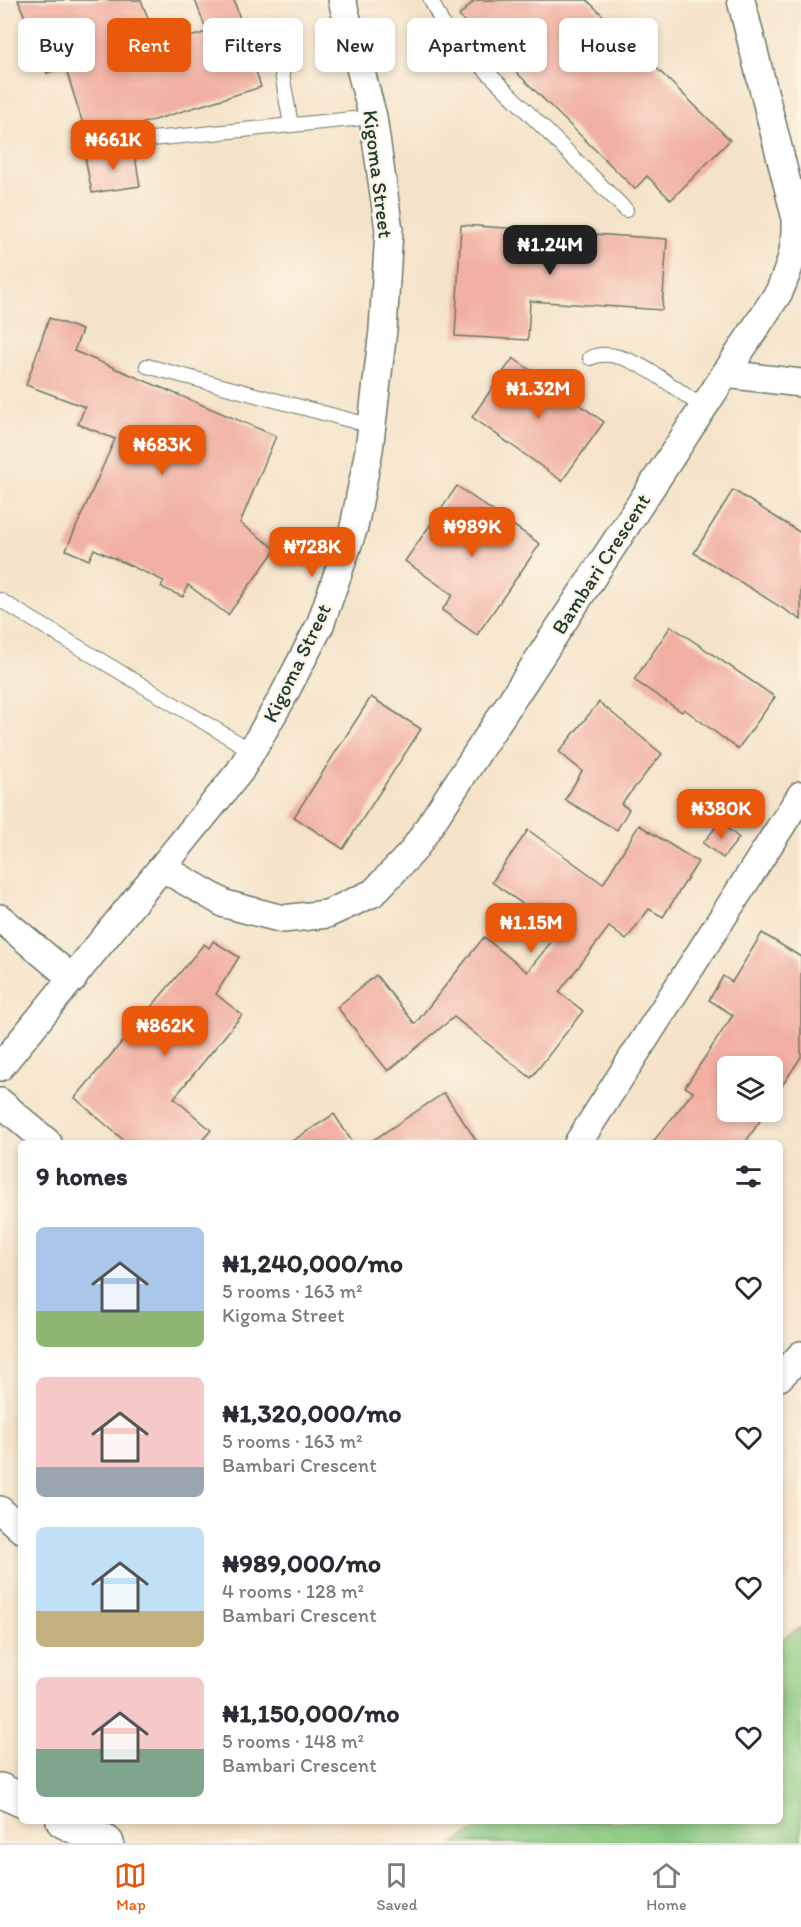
<!DOCTYPE html>
<html lang="en">
<head>
<meta charset="utf-8">
<style>
	body { margin:0; font-family:Itim,sans-serif; background:#f7f7f7; color:#2b2b33; height:100vh; display:flex; flex-direction:column; font-size:22px; white-space:nowrap }
	* { box-sizing:border-box; margin:0 }
	p { font-size:20px; color:#7c7c81 }
	.icon { flex:none; width:33px; height:33px; fill:none; stroke:currentColor; stroke-width:2; stroke-linecap:round; stroke-linejoin:round }
	.map { position:relative; flex:1; overflow:hidden }
	.details { position:absolute; left:18px; top:1140px; width:765px; height:684px; display:flex; flex-direction:column; background:#fff; border-radius:9px; box-shadow:0 3px 9px #0003 }
	.details>* { flex:none }
	.hud { position:absolute; left:18px; top:18px; width:765px; height:54px; display:flex; gap:12px }
	.tools { position:absolute; left:717px; top:1056px; display:grid; gap:12px }
	.tools a { display:grid; place-items:center; width:66px; height:66px; border-radius:9px; background:#fff; box-shadow:0 3px 9px #0003; font-size:30px }
	.price { position:absolute; translate:-50% -51px; padding:0 14px; border-radius:12px; background:#ea580c; color:#fff; font-size:20px; line-height:39px; filter:drop-shadow(0 2px 3px #0008) }
	.price::after { content:''; position:absolute; left:50%; top:36px; width:18px; height:14px; margin-left:-9px; background:inherit; clip-path:polygon(0 0,100% 0,50% 100%) }
	.price.active { background:#222; color:#fff }
	ul { padding:0; list-style:none }
	li { display:flex; align-items:center; gap:18px; height:150px; padding:0 18px }
	li span { display:grid; place-items:center; flex:none; width:168px; height:120px; border-radius:9px; color:#555 }
	li>.icon { margin-inline-start:auto }
	span .icon { width:72px; height:72px; fill:#fffc; stroke-width:1 }
	li b { font-size:26px }
	h2 { display:flex; justify-content:space-between; align-items:center; height:72px; padding:0 18px; font-size:26px }
	.pill { padding:0 21px; border-radius:9px; background:#fff; box-shadow:0 3px 9px #0003; font-size:21px; line-height:54px }
	.pill.active { background:#ea580c; color:#fff }
	.menu { display:flex; justify-content:space-around; align-items:center; height:84px; border-top:2px solid #e1e1e2; background:#fff; font-size:16px; color:#7c7c81 }
	.menu a { display:grid; justify-items:center; gap:3px }
	.menu .active { color:#ea580c }
	.map>svg:first-child { display:block }
	.green { fill:#87c77f; stroke:#53825a; stroke-width:1.5 }
	.building { fill:#f1b0a2 }
	.lines { fill:none; stroke-linecap:round; stroke-linejoin:round }
	.lane-casing { stroke:#6a7768; stroke-width:16 }
	.street-casing { stroke:#6a7768; stroke-width:30 }
	.highway-casing { stroke:#6a7768; stroke-width:36 }
	.lane { stroke:#fff; stroke-width:14 }
	.street { stroke:#fff; stroke-width:27 }
	.highway { stroke:#fff; stroke-width:33 }
	.labels { text-anchor:middle; stroke-width:5; stroke-linejoin:round; paint-order:stroke }
	.street-label { font-size:21px; fill:#1f3d34; stroke:#fcf5e5 }
</style>
</head>
<body>
<div class="map">
<svg width="801" height="1843" viewBox="0 0 801 1843">
	<rect width="100%" height="100%" fill="#fcf5e5"/>
	<filter id="ink" filterUnits="userSpaceOnUse"><feTurbulence type="fractalNoise" baseFrequency=".0167" numOctaves="2"/><feDisplacementMap in="SourceGraphic" scale="12" xChannelSelector="R" yChannelSelector="G"/><feConvolveMatrix kernelMatrix="1 2 1 2 8 2 1 2 1" color-interpolation-filters="sRGB"/></filter>
	<filter id="wash" filterUnits="userSpaceOnUse"><feTurbulence type="fractalNoise" baseFrequency=".008" numOctaves="4" result="noise"/><feDisplacementMap in="SourceGraphic" scale="24" xChannelSelector="R" yChannelSelector="G"/><feGaussianBlur stdDeviation="1.35" result="paint"/><feColorMatrix in="noise" values="0 0 0 0 0 0 0 0 0 0 0 0 0 0 0 0 0 1.4 0 .05"/><feComposite in="paint" operator="in"/></filter>
	<g filter="url(#wash)">
		<rect width="100%" height="100%" fill="#f5e3c9"/>
		<path class="green" d="M 801,1627 L 801,1843 L 454,1843 L 489,1821 L 780,1821 L 780,1640 Z"/>
		<g id="blocks">
			<g class="building">
				<path d="M 18,0 L 141,0 L 159,46 L 207,32 L 195,0 L 234,0 L 261,87 L 131,127 L 131,132 L 87,137 L 65,66 L 47,73 Z"/>
				<path d="M 475,0 L 587,0 L 730,140 L 671,200 L 647,176 L 635,189 L 459,16 Z"/>
				<path d="M 134,150 L 140,186 L 92,193 L 85,157 L 93,156 L 93,154 Z"/>
				<path d="M 461,225 L 667,239 L 662,310 L 530,301 L 528,340 L 455,336 Z"/>
				<path d="M 49,318 L 82,330 L 74,351 L 276,436 L 240,523 L 276,549 L 228,615 L 188,585 L 183,597 L 161,587 L 164,581 L 94,549 L 89,560 L 66,550 L 115,439 L 78,424 L 85,407 L 26,385 Z"/>
				<path d="M 513,358 L 604,422 L 562,481 L 472,417 Z"/>
				<path d="M 457,486 L 540,544 L 477,635 L 442,610 L 453,595 L 405,561 Z"/>
				<path d="M 733,490 L 801,533 L 801,620 L 694,553 Z"/>
				<path d="M 671,626 L 775,697 L 738,749 L 684,709 L 682,712 L 634,680 Z"/>
				<path d="M 371,697 L 421,729 L 343,849 L 294,817 Z"/>
				<path d="M 599,702 L 662,754 L 621,804 L 629,809 L 617,830 L 565,800 L 582,771 L 559,752 Z"/>
				<path d="M 720,822 L 739,838 L 723,858 L 703,843 Z"/>
				<path d="M 639,825 L 698,862 L 663,917 L 649,909 L 626,940 L 609,927 L 559,992 L 583,1011 L 531,1078 L 454,1017 L 388,1071 L 337,1007 L 376,975 L 415,1024 L 484,937 L 527,972 L 560,931 L 492,882 L 528,830 L 603,884 Z"/>
				<path d="M 762,933 L 801,957 L 801,1057 L 772,1101 L 772,1066 L 728,1066 L 728,1112 L 766,1112 L 745,1143 L 652,1143 L 693,1092 L 685,1087 L 733,1015 L 709,1000 L 723,976 L 732,982 Z"/>
				<path d="M 213,941 L 239,957 L 216,994 L 242,1015 L 174,1098 L 211,1130 L 200,1143 L 127,1143 L 75,1098 L 204,944 L 209,948 Z"/>
				<path d="M 444,1093 L 478,1143 L 369,1143 Z"/>
				<path d="M 334,1114 L 353,1143 L 289,1143 Z"/>
			</g>
		</g>
	</g>
	<g filter="url(#ink)">
		<use href="#blocks" fill-opacity="0" stroke="#6a7768" stroke-width="1.5"/>
		<g class="lines">
			<defs>
				<g id="lane">
					<path d="M 431,0 L 446,31 L 626,210"/>
					<path d="M 275,34 L 291,125"/>
					<path d="M 91,145 L 373,117"/>
					<path d="M 590,358 C 622,342 677,390 703,408"/>
					<path d="M 147,366 L 372,426"/>
					<path d="M 0,600 L 252,751"/>
				</g>
				<g id="street">
					<path d="M 725,374 L 801,383"/>
					<path d="M 163,868 L 225,904 L 283,919 L 327,914 L 373,893 L 413,851 L 779,292 C 792,263 796,247 795,215 L 741,0"/>
					<path d="M 0,918 L 73,979"/>
					<path d="M 0,1067 L 240,771 L 281,700 L 320,625 L 354,527 L 369,450 L 383,330 L 389,230 L 373,117 L 342,0"/>
					<path d="M 0,1102 L 48,1143"/>
					<path d="M 578,1143 L 801,795"/>
					<path d="M 780,1377 L 801,1355"/>
					<path d="M 0,1510 L 21,1529"/>
				</g>
				<g id="highway">
					<path d="M 0,1790 L 21,1800"/>
					<path d="M 63,1821 L 107,1843"/>
				</g>
			</defs>
			<use href="#lane" class="lane-casing"/>
			<use href="#street" class="street-casing"/>
			<use href="#highway" class="highway-casing"/>
			<use href="#lane" class="lane"/>
			<use href="#street" class="street"/>
			<use href="#highway" class="highway"/>
		</g>
	</g>
	<g class="labels">
		<g class="street-label">
			<text transform="translate(378 174) rotate(83)" y="7">Kigoma Street</text>
			<text transform="translate(601 564) rotate(-57)" y="7">Bambari Crescent</text>
			<text transform="translate(297 663) rotate(-64)" y="7">Kigoma Street</text>
		</g>
	</g>
</svg>
<div class="tools">
<a><svg class="icon" aria-label="layers" viewBox="0 0 24 24"><path d="M12 4l9 5-9 5-9-5zM3 14l9 5 9-5"/></svg></a>
</div>
<b class="price" style="left:113px;top:171px">₦661K</b>
<b class="price active" style="left:550px;top:276px">₦1.24M</b>
<b class="price" style="left:538px;top:420px">₦1.32M</b>
<b class="price" style="left:162px;top:476px">₦683K</b>
<b class="price" style="left:472px;top:558px">₦989K</b>
<b class="price" style="left:312px;top:578px">₦728K</b>
<b class="price" style="left:721px;top:840px">₦380K</b>
<b class="price" style="left:531px;top:954px">₦1.15M</b>
<b class="price" style="left:165px;top:1057px">₦862K</b>
<div class="hud">
<a class="pill">Buy</a>
<a class="pill active">Rent</a>
<a class="pill">Filters</a>
<a class="pill">New</a>
<a class="pill">Apartment</a>
<a class="pill">House</a>
</div>
<section class="details">
<h2>9 homes<svg class="icon" aria-label="filters" viewBox="0 0 24 24"><path d="M4 7h16M4 17h16"/><circle cx="9" cy="7" r="2"/><circle cx="15" cy="17" r="2"/></svg></h2>
<ul>
<li><span style="background:linear-gradient(#a9c7e8 70%,#8fb573 0)"><svg class="icon" aria-label="home" viewBox="0 0 24 24"><path d="M3 11l9-7 9 7M6 9v11h12V9"/></svg></span><div><b>₦1,240,000/mo</b><p>5 rooms · 163 m²</p><p>Kigoma Street</p></div><svg class="icon" aria-label="heart" viewBox="0 0 24 24"><path d="M12 20l-8-8c-3-5 5-10 8-4 3-6 11-1 8 4z"/></svg></li>
<li><span style="background:linear-gradient(#f6c9c9 75%,#9aa5b1 0)"><svg class="icon" aria-label="home" viewBox="0 0 24 24"><path d="M3 11l9-7 9 7M6 9v11h12V9"/></svg></span><div><b>₦1,320,000/mo</b><p>5 rooms · 163 m²</p><p>Bambari Crescent</p></div><svg class="icon" aria-label="heart" viewBox="0 0 24 24"><path d="M12 20l-8-8c-3-5 5-10 8-4 3-6 11-1 8 4z"/></svg></li>
<li><span style="background:linear-gradient(#bfe0f5 70%,#c2b280 0)"><svg class="icon" aria-label="home" viewBox="0 0 24 24"><path d="M3 11l9-7 9 7M6 9v11h12V9"/></svg></span><div><b>₦989,000/mo</b><p>4 rooms · 128 m²</p><p>Bambari Crescent</p></div><svg class="icon" aria-label="heart" viewBox="0 0 24 24"><path d="M12 20l-8-8c-3-5 5-10 8-4 3-6 11-1 8 4z"/></svg></li>
<li><span style="background:linear-gradient(#f6c9c9 60%,#7fa58c 0)"><svg class="icon" aria-label="home" viewBox="0 0 24 24"><path d="M3 11l9-7 9 7M6 9v11h12V9"/></svg></span><div><b>₦1,150,000/mo</b><p>5 rooms · 148 m²</p><p>Bambari Crescent</p></div><svg class="icon" aria-label="heart" viewBox="0 0 24 24"><path d="M12 20l-8-8c-3-5 5-10 8-4 3-6 11-1 8 4z"/></svg></li>
</ul>
</section>
</div>
<nav class="menu">
<a class="active"><svg class="icon" aria-label="map" viewBox="0 0 24 24"><path d="M3 6l6-2 6 2 6-2v14l-6 2-6-2-6 2zM9 4v14M15 6v14"/></svg>Map</a>
<a><svg class="icon" aria-label="saved" viewBox="0 0 24 24"><path d="M7 4h10v16l-5-4-5 4z"/></svg>Saved</a>
<a><svg class="icon" aria-label="home" viewBox="0 0 24 24"><path d="M3 11l9-7 9 7M6 9v11h12V9"/></svg>Home</a>
</nav>
</body>
</html>
